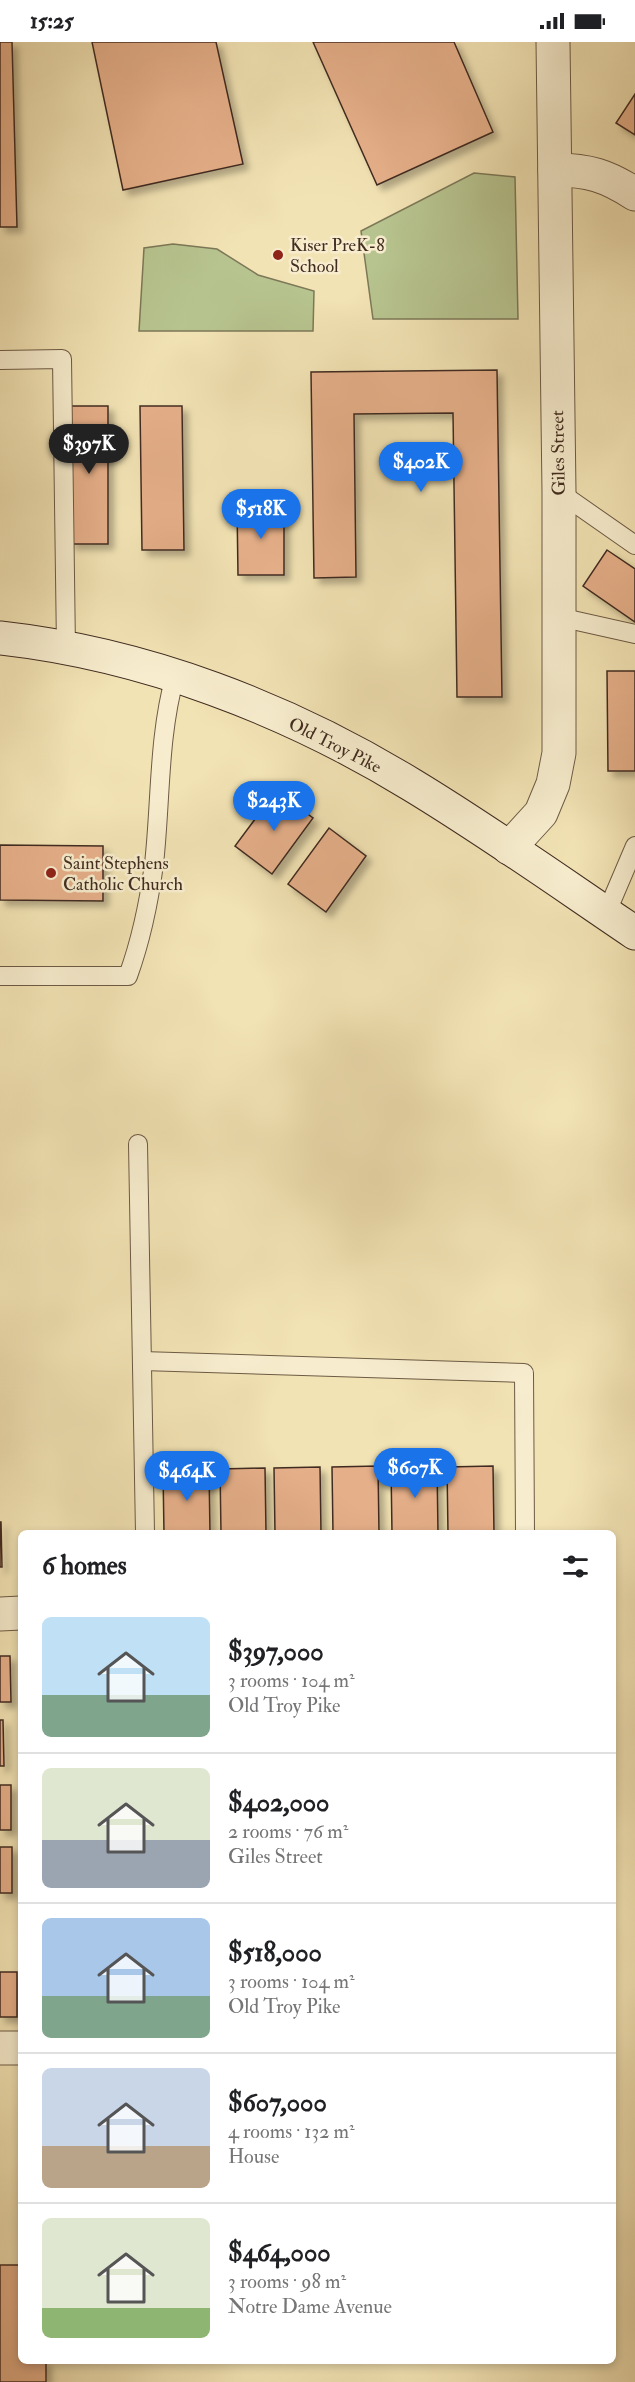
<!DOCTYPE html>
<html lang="en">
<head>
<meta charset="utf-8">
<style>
	body { margin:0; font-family:"IM FELL Double Pica",serif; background:#f6f6f6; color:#202124; height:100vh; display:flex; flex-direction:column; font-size:22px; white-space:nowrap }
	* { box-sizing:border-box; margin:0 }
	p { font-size:20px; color:#757577 }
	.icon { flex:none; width:33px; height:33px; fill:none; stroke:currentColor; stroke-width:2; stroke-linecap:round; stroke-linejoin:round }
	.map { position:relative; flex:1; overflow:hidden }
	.panel { position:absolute; left:18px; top:1488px; width:598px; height:834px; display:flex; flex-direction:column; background:#fff; border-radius:9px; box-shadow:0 3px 9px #0003 }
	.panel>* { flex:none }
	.price { position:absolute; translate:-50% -51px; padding:0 14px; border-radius:21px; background:#1a73e8; color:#fff; font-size:20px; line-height:39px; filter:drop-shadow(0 2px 3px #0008) }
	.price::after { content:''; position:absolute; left:50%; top:36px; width:18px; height:14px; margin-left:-9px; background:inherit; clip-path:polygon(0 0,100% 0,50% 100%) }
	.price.selected { background:#222; color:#fff }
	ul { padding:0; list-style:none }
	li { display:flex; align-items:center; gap:18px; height:150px; padding:0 24px }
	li+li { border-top:2px solid #e0e0e0 }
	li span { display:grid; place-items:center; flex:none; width:168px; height:120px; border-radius:9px; color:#555 }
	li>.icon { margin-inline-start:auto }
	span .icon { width:72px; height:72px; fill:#fffc; stroke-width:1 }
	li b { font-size:26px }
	h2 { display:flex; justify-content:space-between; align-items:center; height:72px; padding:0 24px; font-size:26px }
	.status { display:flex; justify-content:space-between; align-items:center; height:42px; padding:0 30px; background:#fff; direction:ltr }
	.status svg { height:16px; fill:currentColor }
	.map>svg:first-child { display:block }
	.green { fill:#b7c48f; stroke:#7c7858; stroke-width:1.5 }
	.building { fill:#e5af89; stroke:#412c20; stroke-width:1.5; filter:url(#shadow) }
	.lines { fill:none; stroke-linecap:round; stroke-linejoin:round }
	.service-casing { stroke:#6d5a45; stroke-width:20 }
	.minor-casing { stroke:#6d5a45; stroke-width:35 }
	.secondary-casing { stroke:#412c20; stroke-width:35 }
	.service { stroke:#f7edce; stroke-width:18 }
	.minor { stroke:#f7edce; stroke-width:33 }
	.secondary { stroke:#f7edce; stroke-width:33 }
	.poi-dot { fill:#8f2418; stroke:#f7edce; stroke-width:2 }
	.labels { text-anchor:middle; stroke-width:5; stroke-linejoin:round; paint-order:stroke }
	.poi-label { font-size:18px; fill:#412c20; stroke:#f7edce; text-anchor:start }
	.street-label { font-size:18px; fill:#412c20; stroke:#f7edce }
</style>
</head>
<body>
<div class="status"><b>15:25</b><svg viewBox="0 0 49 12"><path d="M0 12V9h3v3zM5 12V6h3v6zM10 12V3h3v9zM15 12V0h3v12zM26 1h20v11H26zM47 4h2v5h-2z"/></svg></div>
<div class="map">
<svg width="635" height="2340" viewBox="0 0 635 2340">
	<defs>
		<filter id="shadow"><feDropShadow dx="5.5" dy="5.5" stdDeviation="3" flood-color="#0004"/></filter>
	</defs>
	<rect width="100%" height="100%" fill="#f2e3b4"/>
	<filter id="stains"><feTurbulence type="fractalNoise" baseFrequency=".00333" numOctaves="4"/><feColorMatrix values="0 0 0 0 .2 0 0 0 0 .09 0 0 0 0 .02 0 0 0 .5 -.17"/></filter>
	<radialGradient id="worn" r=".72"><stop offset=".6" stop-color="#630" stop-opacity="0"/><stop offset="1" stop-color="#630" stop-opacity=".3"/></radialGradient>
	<g class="green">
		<path d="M 474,131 L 515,135 L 518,277 L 373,277 L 361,189 Z"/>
		<path d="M 173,202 L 217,207 L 258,233 L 314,249 L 313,289 L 139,289 L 144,206 Z"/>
	</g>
	<g class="building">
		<path d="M 0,0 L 12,0 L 17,185 L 0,185 Z"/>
		<path d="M 92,0 L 216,0 L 243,122 L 123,148 Z"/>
		<path d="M 313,0 L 454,0 L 493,90 L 377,143 Z"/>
		<path d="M 635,52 L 635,93 L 616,81 Z"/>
		<path d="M 497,328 L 502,655 L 457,655 L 453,371 L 354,372 L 356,535 L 314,536 L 311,330 Z"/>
		<path d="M 69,364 L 108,364 L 108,502 L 70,502 Z"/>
		<path d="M 140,364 L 182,364 L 184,508 L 142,508 Z"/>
		<path d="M 284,463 L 284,533 L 238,533 L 237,464 Z"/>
		<path d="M 607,508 L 635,527 L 635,580 L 583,544 Z"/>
		<path d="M 607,629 L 635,629 L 635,729 L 608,729 Z"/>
		<path d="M 276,749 L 313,776 L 272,832 L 235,804 Z"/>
		<path d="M 329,786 L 366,814 L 326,870 L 288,842 Z"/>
		<path d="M 0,803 L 103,804 L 103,859 L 0,858 Z"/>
		<path d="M 437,1423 L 438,1491 L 392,1491 L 391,1424 Z"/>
		<path d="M 378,1424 L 379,1491 L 333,1491 L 332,1425 Z"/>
		<path d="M 493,1424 L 494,1491 L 448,1491 L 447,1425 Z"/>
		<path d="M 320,1425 L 321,1491 L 275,1491 L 274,1426 Z"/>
		<path d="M 265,1426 L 266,1491 L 221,1491 L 220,1427 Z"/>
		<path d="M 209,1428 L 210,1491 L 164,1491 L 163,1429 Z"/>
		<path d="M 0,1480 L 1,1480 L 2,1525 L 0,1525 Z"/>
		<path d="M 0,1614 L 10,1614 L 11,1660 L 0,1660 Z"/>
		<path d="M 0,1678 L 3,1678 L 4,1724 L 0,1724 Z"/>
		<rect x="0" y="1743" width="11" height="45"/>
		<rect x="0" y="1805" width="12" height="46"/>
		<rect x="0" y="1930" width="17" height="45"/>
		<path d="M 0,2223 L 21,2223 L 21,2319 L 46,2319 L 46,2340 L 0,2340 Z"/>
	</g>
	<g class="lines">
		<defs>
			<g id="service">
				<path d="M 0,318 L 62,317 L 66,606"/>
				<path d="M 559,450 L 635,503"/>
				<path d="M 559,575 L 635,592"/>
				<path d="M 606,872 L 635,804"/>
				<path d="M 0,934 L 128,934 C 141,898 149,860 154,822 C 161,759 158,696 175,634"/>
				<path d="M 138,1102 L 145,1491"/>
				<path d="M 142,1319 L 524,1331 L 525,1491"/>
			</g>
			<g id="minor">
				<path d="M 555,128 C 589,128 607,134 635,152"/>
				<path d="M 509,806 L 541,771 L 553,742 L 559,711 L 559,450 L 553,0"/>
				<path d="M 0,1572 L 21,1571"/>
				<path d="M 0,2006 L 21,2006"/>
			</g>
			<path id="secondary" d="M 0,596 C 145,612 288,667 412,743 C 488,789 561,841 635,891"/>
		</defs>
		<use href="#service" class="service-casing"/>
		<use href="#minor" class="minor-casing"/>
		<use href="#secondary" class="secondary-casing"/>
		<use href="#service" class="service"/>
		<use href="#minor" class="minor"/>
		<use href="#secondary" class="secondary"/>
	</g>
	<g class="poi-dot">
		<circle cx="278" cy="213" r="6"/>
		<circle cx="51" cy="831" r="6"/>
	</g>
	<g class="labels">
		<g class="poi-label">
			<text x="290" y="209">Kiser PreK-8<tspan x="290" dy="21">School</tspan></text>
			<text x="63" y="827">Saint Stephens<tspan x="63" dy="21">Catholic Church</tspan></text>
		</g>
		<g class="street-label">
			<text transform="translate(558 411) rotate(-91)" y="6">Giles Street</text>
			<text transform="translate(335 703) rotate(27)" y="6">Old Troy Pike</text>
		</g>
	</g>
	<rect width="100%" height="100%" filter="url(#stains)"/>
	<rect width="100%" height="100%" fill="url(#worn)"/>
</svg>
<b class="price selected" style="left:89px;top:433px">$397K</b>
<b class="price" style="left:421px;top:451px">$402K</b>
<b class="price" style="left:261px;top:498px">$518K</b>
<b class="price" style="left:274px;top:790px">$243K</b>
<b class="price" style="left:415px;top:1457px">$607K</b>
<b class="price" style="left:187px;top:1460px">$464K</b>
<section class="panel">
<h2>6 homes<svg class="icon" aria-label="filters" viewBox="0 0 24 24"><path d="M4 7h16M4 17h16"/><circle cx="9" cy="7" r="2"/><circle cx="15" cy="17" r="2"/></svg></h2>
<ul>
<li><span style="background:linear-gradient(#bfe0f5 65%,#7fa58c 0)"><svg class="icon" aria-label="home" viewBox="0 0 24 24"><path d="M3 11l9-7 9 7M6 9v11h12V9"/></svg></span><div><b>$397,000</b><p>3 rooms · 104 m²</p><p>Old Troy Pike</p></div></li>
<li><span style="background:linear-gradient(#dfe7d0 60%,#9aa5b1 0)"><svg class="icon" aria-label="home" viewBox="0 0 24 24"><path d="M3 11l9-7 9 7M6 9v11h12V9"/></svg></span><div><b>$402,000</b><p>2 rooms · 76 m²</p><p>Giles Street</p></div></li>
<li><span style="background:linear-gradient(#a9c7e8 65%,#7fa58c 0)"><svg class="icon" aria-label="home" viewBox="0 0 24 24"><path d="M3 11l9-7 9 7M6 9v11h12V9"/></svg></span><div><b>$518,000</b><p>3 rooms · 104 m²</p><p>Old Troy Pike</p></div></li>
<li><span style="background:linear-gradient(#c9d6e8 65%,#b9a48a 0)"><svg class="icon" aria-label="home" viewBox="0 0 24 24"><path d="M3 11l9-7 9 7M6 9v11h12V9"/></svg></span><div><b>$607,000</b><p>4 rooms · 132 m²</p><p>House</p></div></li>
<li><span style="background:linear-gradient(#dfe7d0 75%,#8fb573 0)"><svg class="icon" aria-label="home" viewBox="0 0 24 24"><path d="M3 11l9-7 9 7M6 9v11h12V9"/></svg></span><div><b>$464,000</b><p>3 rooms · 98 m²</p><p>Notre Dame Avenue</p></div></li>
</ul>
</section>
</div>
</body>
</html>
